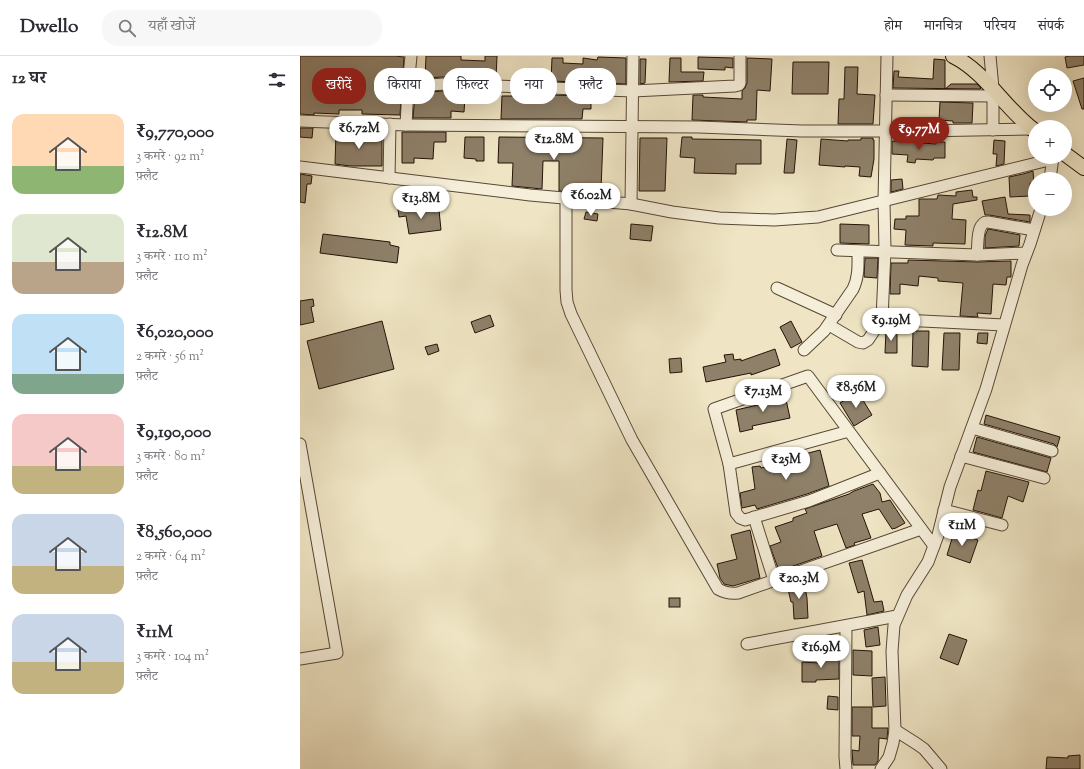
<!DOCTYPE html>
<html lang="hi">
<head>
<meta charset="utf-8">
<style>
	body { margin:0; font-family:"Sorts Mill Goudy","Noto Serif Devanagari",serif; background:#f7f7f7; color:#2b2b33; height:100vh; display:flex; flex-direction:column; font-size:15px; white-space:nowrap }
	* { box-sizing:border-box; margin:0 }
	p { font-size:13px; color:#7c7c81 }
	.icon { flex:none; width:22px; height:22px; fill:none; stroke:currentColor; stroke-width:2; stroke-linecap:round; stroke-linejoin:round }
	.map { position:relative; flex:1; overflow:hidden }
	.side { display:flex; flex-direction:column; background:#fff; width:300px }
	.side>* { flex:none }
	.top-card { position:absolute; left:12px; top:12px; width:380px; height:36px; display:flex; gap:8px }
	.buttons { position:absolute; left:728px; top:12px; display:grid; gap:8px }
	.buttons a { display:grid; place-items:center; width:44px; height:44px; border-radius:50%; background:#fff; box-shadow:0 4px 16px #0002; font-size:20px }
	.price { position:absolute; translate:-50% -34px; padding:0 9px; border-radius:14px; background:#fff; color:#222; font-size:13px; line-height:26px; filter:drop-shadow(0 1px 2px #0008) }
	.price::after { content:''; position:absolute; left:50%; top:24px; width:12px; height:9px; margin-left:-6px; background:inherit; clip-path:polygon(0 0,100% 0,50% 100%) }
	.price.on { background:#8f2418; color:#fff }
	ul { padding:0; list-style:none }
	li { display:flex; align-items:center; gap:12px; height:100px; padding:0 12px }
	li span { display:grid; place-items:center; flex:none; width:112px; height:80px; border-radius:12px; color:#555 }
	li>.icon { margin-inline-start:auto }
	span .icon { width:48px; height:48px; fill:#fffc; stroke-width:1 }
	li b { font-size:17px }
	h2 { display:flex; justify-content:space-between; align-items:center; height:48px; padding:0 12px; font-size:17px }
	.pill { padding:0 14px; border-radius:16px; background:#fff; box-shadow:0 4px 16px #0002; font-size:14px; line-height:36px }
	.pill.on { background:#8f2418; color:#fff }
	header { display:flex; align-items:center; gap:24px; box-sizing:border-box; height:56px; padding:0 20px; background:#fff; border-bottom:1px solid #e1e1e2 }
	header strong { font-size:19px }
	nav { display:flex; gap:22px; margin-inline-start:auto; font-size:14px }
	.search { width:280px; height:36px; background:#f7f7f7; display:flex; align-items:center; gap:10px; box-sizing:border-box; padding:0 14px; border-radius:16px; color:#7c7c81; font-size:15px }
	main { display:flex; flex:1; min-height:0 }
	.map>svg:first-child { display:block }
	.building { fill:#8e8069; stroke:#241207 }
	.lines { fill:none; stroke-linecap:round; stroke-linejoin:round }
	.minor-casing { stroke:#574736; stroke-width:13 }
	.major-casing { stroke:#241207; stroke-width:16 }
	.minor { stroke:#f5eed9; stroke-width:11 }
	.major { stroke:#efe5c4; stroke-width:14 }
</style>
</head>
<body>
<header>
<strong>Dwello</strong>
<div class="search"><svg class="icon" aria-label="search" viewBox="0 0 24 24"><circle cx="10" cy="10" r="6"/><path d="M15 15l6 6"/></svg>यहाँ खोजें</div>
<nav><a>होम</a><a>मानचित्र</a><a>परिचय</a><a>संपर्क</a></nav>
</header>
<main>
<section class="side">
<h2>12 घर<svg class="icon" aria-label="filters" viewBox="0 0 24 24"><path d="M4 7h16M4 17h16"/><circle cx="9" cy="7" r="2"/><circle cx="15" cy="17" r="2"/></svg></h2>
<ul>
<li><span style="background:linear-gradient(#ffd9b3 65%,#8fb573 0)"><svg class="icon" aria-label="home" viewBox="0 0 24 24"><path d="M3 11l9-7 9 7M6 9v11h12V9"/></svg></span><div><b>₹9,770,000</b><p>3 कमरे · 92 m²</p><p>फ़्लैट</p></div></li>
<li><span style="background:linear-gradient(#dfe7d0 60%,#b9a48a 0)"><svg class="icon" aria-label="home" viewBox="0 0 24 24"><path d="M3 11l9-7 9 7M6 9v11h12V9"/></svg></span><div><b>₹12.8M</b><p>3 कमरे · 110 m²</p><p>फ़्लैट</p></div></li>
<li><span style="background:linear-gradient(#bfe0f5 75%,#7fa58c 0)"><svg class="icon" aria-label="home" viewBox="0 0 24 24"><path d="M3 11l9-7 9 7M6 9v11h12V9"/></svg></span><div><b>₹6,020,000</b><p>2 कमरे · 56 m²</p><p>फ़्लैट</p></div></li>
<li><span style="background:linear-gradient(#f6c9c9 65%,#c2b280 0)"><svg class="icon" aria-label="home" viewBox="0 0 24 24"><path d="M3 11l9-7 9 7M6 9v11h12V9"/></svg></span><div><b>₹9,190,000</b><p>3 कमरे · 80 m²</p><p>फ़्लैट</p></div></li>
<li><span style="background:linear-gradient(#c9d6e8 65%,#c2b280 0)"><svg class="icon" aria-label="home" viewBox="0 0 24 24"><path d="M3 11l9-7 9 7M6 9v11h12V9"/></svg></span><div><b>₹8,560,000</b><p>2 कमरे · 64 m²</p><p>फ़्लैट</p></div></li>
<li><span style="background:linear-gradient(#c9d6e8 60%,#c2b280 0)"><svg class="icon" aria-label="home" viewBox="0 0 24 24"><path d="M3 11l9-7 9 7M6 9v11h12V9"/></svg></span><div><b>₹11M</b><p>3 कमरे · 104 m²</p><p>फ़्लैट</p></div></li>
</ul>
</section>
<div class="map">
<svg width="784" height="713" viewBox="0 0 784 713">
	<rect width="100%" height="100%" fill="#efe5c4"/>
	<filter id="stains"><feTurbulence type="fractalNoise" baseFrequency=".005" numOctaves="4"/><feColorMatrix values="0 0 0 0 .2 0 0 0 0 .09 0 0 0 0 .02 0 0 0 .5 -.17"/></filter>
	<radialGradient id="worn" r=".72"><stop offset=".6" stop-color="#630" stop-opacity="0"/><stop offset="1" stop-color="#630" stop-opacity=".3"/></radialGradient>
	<g class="building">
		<path d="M 0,0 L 95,0 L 104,1 L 100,59 L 62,58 L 62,54 L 39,54 L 39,58 L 14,57 L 14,59 L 0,58 Z"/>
		<path d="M 126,0 L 161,0 L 161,4 L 185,5 L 185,0 L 197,0 L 196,23 L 143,21 L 125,22 Z"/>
		<path d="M 769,0 L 784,0 L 784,9 L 767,12 L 765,1 Z"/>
		<path d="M 298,1 L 326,2 L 326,28 L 251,25 L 252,2 L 263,2 L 263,7 L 283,8 L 283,2 L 297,4 Z"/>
		<path d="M 398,1 L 433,2 L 433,12 L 425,11 L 425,14 L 398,13 Z"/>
		<path d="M 370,2 L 381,2 L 381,16 L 404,16 L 403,25 L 369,26 Z"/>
		<path d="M 447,2 L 472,3 L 470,35 L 457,34 L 456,64 L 447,64 L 447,66 L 392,64 L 393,39 L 403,39 L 403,41 L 442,43 L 442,35 L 445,32 L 447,27 Z"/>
		<path d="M 340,3 L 346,3 L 345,27 L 340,28 Z"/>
		<path d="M 634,3 L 645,4 L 645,33 L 651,28 L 677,28 L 681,32 L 680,33 L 593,32 L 594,15 L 599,15 L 598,21 L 633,23 Z"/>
		<path d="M 493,6 L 529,6 L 528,38 L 492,38 Z"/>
		<path d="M 545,11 L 558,11 L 557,38 L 575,39 L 573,68 L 538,68 L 539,43 L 544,43 Z"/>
		<path d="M 784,22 L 784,53 L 782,53 L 773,25 Z"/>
		<path d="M 143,35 L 162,36 L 162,42 L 165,42 L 164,56 L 151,55 L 151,62 L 113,62 L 115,37 Z"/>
		<path d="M 250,39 L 291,40 L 291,53 L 283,53 L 282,63 L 201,63 L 202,40 L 250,40 Z"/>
		<path d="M 640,46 L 673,47 L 672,67 L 653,67 L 653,65 L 639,64 Z"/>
		<path d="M 0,72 L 13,72 L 12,82 L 0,81 Z"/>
		<path d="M 36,76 L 51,77 L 51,78 L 82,78 L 82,110 L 50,110 L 35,108 Z"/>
		<path d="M 102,76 L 146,76 L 146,86 L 134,86 L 133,103 L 114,102 L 114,107 L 102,107 Z"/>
		<path d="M 165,81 L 184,81 L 184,105 L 176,105 L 176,103 L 164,102 Z"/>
		<path d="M 199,81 L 303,82 L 301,134 L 280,133 L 280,136 L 259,135 L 259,105 L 243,105 L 242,133 L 212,130 L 213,107 L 198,107 Z"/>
		<path d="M 382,81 L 392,81 L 392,83 L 461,84 L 461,108 L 436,108 L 436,118 L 394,117 L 395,102 L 380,101 Z"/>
		<path d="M 340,82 L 367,82 L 365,135 L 339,135 Z"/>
		<path d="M 561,82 L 573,82 L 573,84 L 574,84 L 574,103 L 571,121 L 559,120 L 560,111 L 545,110 L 545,111 L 519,109 L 521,83 L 548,85 L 548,84 L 561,84 Z"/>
		<path d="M 487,83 L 497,84 L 494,117 L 484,117 Z"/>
		<path d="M 694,84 L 705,85 L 704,108 L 696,110 L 697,98 L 693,98 Z"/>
		<path d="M 592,85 L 636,88 L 636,86 L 645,86 L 645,102 L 634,102 L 633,104 L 616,103 L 615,107 L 607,106 L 608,99 L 592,98 Z"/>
		<path d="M 733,115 L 734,127 L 730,127 L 730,140 L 710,141 L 709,121 L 723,118 Z"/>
		<path d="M 0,118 L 12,120 L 11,128 L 7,128 L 5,147 L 0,146 Z"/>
		<path d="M 602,123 L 603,133 L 591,136 L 591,124 Z"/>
		<path d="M 672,134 L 673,141 L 677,141 L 677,144 L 653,148 L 652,163 L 666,164 L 665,188 L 633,187 L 633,190 L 605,189 L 606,174 L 594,173 L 595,163 L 606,163 L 606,160 L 619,160 L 619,143 L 637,143 L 638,139 L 656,140 L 656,136 Z"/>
		<path d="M 705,141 L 708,158 L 730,159 L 730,166 L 689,159 L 685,159 L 682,145 Z"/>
		<path d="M 123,149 L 124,156 L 139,154 L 141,174 L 109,178 L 106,160 L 99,161 L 98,153 Z"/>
		<path d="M 286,156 L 298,158 L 297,165 L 284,163 Z"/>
		<path d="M 331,168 L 353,170 L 351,185 L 330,183 Z"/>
		<path d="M 540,168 L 569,169 L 569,188 L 540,187 Z"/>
		<path d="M 688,173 L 720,179 L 719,190 L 685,192 L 685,180 Z"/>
		<path d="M 23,178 L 90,186 L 90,189 L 99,191 L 97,207 L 20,197 Z"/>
		<path d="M 565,202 L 578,202 L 577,222 L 564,221 Z"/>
		<path d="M 608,204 L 677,206 L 711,205 L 711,221 L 707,221 L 706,229 L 693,228 L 691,258 L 677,257 L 678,261 L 660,260 L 663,227 L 638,225 L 638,222 L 619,220 L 618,230 L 600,228 L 600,238 L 590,238 L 591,207 L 608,207 Z"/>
		<path d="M 13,243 L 14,250 L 11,251 L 14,266 L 0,269 L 0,245 Z"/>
		<path d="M 190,259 L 194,270 L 175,277 L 171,266 Z"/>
		<path d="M 82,265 L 94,313 L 19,333 L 7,285 Z"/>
		<path d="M 491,265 L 502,286 L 491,292 L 480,271 Z"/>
		<path d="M 586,274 L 597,274 L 597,297 L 585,297 Z"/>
		<path d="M 613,275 L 629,275 L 628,311 L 612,310 Z"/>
		<path d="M 644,277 L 660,277 L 659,314 L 642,314 Z"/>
		<path d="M 678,277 L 688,277 L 687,288 L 677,287 Z"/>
		<path d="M 137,288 L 139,295 L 128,299 L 125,291 Z"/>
		<path d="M 475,293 L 480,309 L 451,319 L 451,317 L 406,326 L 403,311 L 426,306 L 424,299 L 433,298 L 434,304 L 441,303 L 441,305 Z"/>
		<path d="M 381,302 L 382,316 L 370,317 L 369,303 Z"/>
		<path d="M 558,336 L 572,359 L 554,370 L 540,347 Z"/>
		<path d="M 485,339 L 490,362 L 452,370 L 453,373 L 440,376 L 436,354 L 462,348 L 461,345 Z"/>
		<path d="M 686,359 L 760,381 L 757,391 L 754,388 L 684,368 Z"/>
		<path d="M 677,381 L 751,402 L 747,416 L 673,396 Z"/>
		<path d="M 520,394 L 529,430 L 507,438 L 457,453 L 455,449 L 442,452 L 440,437 L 455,433 L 452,411 L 460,410 L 461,412 L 478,408 L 478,407 L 497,400 Z"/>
		<path d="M 686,415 L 729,426 L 723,446 L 708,440 L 702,462 L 673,454 L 678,434 L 681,435 Z"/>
		<path d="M 573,428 L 580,437 L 582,446 L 590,444 L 605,467 L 596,472 L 592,473 L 579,453 L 562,458 L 571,482 L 554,487 L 555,489 L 546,492 L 537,468 L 514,475 L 522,500 L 479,515 L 470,490 L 481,486 L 475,471 L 493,465 L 493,462 L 507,457 L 505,453 L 549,438 L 554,435 Z"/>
		<path d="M 450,474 L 460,522 L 433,530 L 424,528 L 420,522 L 417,508 L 437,503 L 431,479 Z"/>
		<path d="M 654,476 L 678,484 L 670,507 L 647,499 Z"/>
		<path d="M 562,504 L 574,546 L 582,545 L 584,555 L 567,559 L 564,535 L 558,537 L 549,507 Z"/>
		<path d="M 504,526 L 507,542 L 508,562 L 494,563 L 493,546 L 491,546 L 487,529 Z"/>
		<rect x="369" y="542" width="11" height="9"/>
		<path d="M 578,571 L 580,589 L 566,591 L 564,574 Z"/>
		<path d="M 649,578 L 667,584 L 658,609 L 640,602 Z"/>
		<path d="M 553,594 L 572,595 L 572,620 L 553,619 Z"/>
		<path d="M 519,597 L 531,597 L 530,602 L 539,602 L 539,623 L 516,624 L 516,626 L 502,626 L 502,606 L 519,607 Z"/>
		<path d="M 585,621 L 586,650 L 573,651 L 572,622 Z"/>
		<path d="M 528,640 L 538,641 L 538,654 L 527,653 Z"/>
		<path d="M 552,651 L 572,651 L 572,672 L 588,672 L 587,683 L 579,682 L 578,705 L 575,709 L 553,709 L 552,694 L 559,695 L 560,680 L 552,680 Z"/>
		<path d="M 780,699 L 780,713 L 746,713 L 747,701 L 768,702 L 768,700 Z"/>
	</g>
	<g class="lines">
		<defs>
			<g id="minor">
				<path d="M 587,0 L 584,145 L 585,195 L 582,263 L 704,269"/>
				<path d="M 690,0 L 693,32 L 693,74"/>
				<path d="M 108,31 L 143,28 L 333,35 L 435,30 L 439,29 L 440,27 L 440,0"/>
				<path d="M 586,39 L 693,40"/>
				<path d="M 0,65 L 106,69 L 108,31 L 111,0"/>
				<path d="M 106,69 L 399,71 L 502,75 L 618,75 L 732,73"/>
				<path d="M 0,111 L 230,139 L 331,148 L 372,156 L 419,162 L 474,164 L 518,161 L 753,103"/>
				<path d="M 89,122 L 90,68"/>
				<path d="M 750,123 L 753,101"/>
				<path d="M 266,142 L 266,234 L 267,246 L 271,258 L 332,384 L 418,533 C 425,537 430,538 438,537 L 621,473"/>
				<path d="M 331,148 L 333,0"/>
				<path d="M 537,194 L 677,199 L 726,197"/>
				<path d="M 677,199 C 678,192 677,174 682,169 C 684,166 685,166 688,166 L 734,174"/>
				<path d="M 477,232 L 536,259"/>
				<path d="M 529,269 L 558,286 L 563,287 L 568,284 L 582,263"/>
				<path d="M 504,294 L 524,275 L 553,233 C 559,221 558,208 558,195"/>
				<path d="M 672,372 L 752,395"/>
				<path d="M 549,375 L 429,408 L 414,353 L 508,320 L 634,490"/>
				<path d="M 0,388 L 37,597 L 0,603"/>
				<path d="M 661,400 L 744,422"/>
				<path d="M 429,408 L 436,457 L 440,462 L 445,464 L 509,445 L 580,417"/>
				<path d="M 644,454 L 702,469"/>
				<path d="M 454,461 L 474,524"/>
				<path d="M 546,570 L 545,701 L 546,713"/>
				<path d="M 447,588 L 597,560"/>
				<path d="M 595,674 L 617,688 L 624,693 L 641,713"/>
				<path d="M 581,713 L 589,701 L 593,687 L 595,674 L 592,595 L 594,569 L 607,539 L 628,506 L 638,479 L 650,431 L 686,333 L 722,209 L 730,188 L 741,153"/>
			</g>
			<g id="major">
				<path d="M 653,0 C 687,17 705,53 735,75"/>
				<path d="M 765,98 L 784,112"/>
			</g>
		</defs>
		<use href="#minor" class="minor-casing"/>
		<use href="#major" class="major-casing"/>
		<use href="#minor" class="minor"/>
		<use href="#major" class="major"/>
	</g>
	<rect width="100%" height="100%" filter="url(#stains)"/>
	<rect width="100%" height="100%" fill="url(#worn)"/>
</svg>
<div class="buttons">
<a><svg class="icon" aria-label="locate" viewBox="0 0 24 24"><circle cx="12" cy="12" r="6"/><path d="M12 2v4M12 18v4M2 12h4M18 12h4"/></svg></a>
<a>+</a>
<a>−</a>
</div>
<b class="price" style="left:59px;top:94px">₹6.72M</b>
<b class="price on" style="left:619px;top:95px">₹9.77M</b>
<b class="price" style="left:254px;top:105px">₹12.8M</b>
<b class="price" style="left:291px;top:161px">₹6.02M</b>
<b class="price" style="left:121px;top:164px">₹13.8M</b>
<b class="price" style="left:591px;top:286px">₹9.19M</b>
<b class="price" style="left:556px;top:353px">₹8.56M</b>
<b class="price" style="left:463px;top:357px">₹7.13M</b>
<b class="price" style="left:486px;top:425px">₹25M</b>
<b class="price" style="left:662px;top:491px">₹11M</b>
<b class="price" style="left:499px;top:544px">₹20.3M</b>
<b class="price" style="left:521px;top:613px">₹16.9M</b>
<div class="top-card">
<a class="pill on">खरीदें</a>
<a class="pill">किराया</a>
<a class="pill">फ़िल्टर</a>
<a class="pill">नया</a>
<a class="pill">फ़्लैट</a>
</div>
</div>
</main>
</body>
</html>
